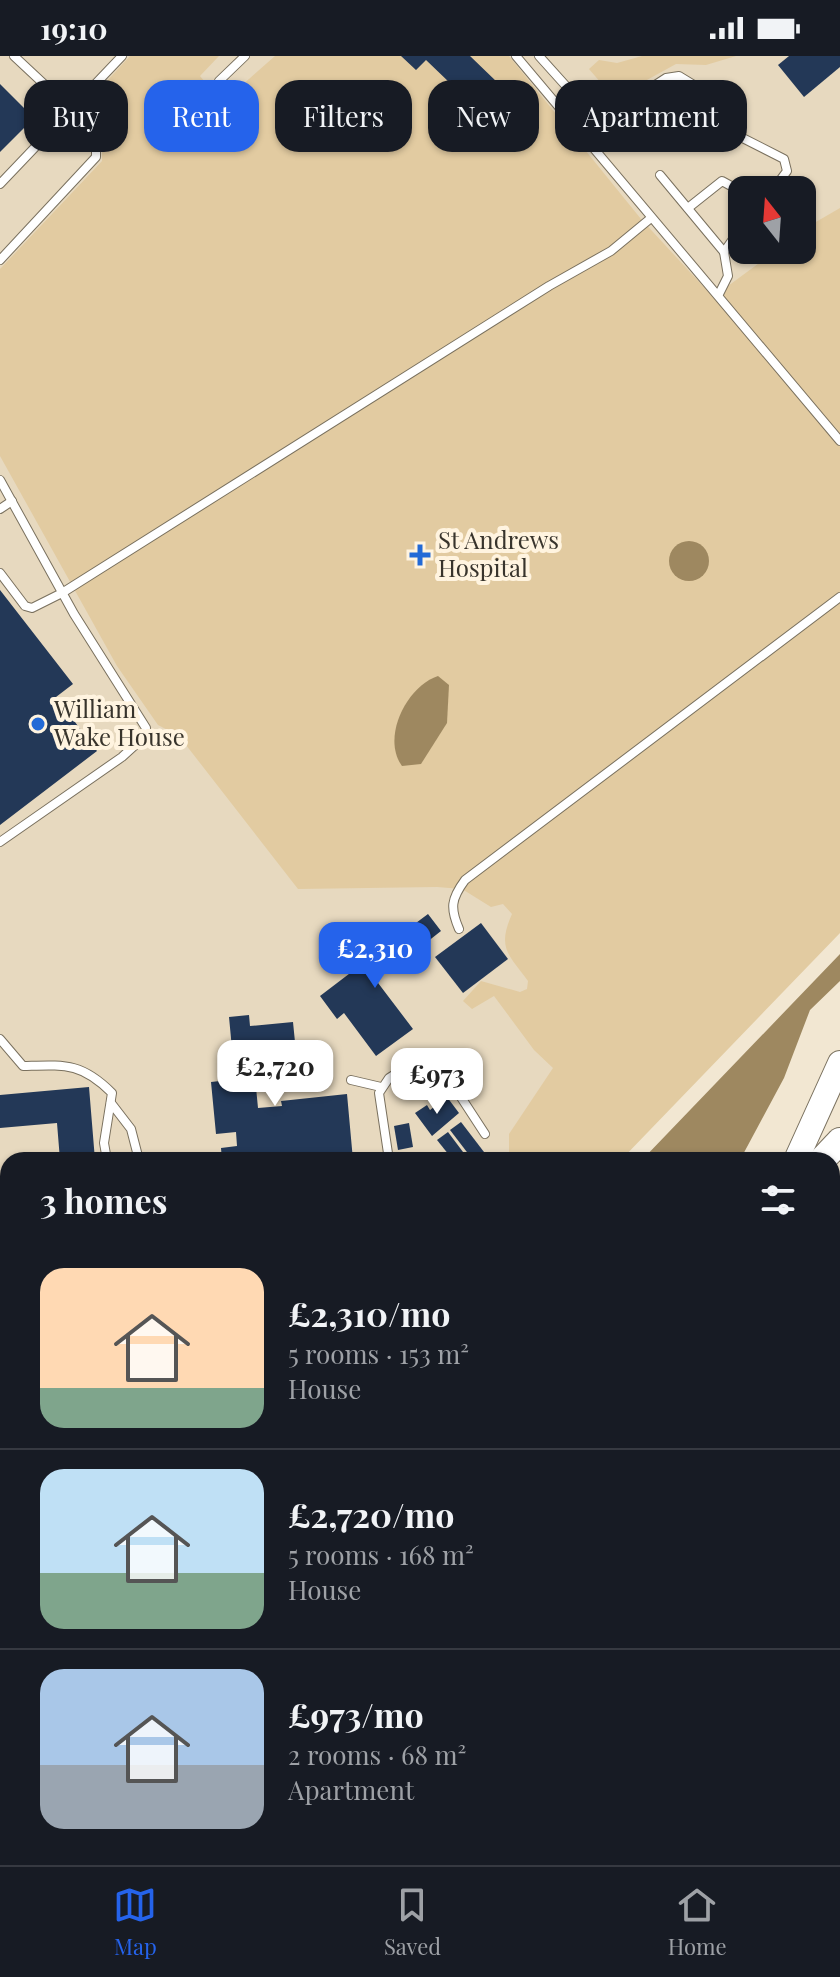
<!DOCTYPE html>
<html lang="en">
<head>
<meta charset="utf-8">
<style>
	body { margin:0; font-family:"Playfair Display",serif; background:#20242c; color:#f1f3f6; height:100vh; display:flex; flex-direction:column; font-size:30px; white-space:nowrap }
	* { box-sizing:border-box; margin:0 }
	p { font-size:26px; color:#9ea1a6 }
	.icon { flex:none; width:44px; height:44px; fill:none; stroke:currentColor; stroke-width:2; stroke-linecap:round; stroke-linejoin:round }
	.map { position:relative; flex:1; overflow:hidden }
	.side { position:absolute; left:0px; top:1096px; width:840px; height:714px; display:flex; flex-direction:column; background:#171b24; border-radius:24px 24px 0 0; box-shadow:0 2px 6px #0004 }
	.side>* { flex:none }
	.top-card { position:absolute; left:24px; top:24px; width:792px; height:72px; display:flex; gap:16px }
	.needle { width:52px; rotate:343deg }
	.tools { position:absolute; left:728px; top:120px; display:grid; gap:16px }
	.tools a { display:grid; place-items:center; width:88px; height:88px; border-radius:16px; background:#171b24; box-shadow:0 2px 6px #0004; font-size:40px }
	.price { position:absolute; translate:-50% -68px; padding:0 18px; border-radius:16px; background:#fff; color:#222; font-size:26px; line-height:52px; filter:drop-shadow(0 2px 4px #0008) }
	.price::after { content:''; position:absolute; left:50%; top:48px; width:24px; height:18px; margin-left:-12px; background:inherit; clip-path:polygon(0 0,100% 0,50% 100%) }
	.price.active { background:#2563eb; color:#fff }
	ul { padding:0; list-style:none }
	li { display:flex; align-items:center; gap:24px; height:200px; padding:0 40px }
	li+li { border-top:2px solid #363941 }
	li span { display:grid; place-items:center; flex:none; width:224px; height:160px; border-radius:24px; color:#555 }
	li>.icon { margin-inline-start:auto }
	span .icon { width:96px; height:96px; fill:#fffc; stroke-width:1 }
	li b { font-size:34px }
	h2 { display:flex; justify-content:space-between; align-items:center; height:96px; padding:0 40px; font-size:34px }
	.tag { padding:0 28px; border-radius:24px; background:#171b24; box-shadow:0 2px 6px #0004; font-size:28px; line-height:72px }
	.tag.active { background:#2563eb; color:#fff }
	.status { display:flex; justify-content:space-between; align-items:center; height:56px; padding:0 40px; background:#171b24; direction:ltr }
	.status svg { height:22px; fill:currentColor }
	.dock { display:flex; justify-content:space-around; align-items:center; height:112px; border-top:2px solid #363941; background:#171b24; font-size:22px; color:#9ea1a6 }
	.dock a { display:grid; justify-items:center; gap:4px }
	.dock .active { color:#2563eb }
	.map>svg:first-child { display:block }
	.built { fill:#e7d9bf; fill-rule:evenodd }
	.green { fill:#e2cba1 }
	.water { fill:#9e8860 }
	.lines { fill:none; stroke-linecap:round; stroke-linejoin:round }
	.stream { stroke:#9e8860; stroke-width:5 }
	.building { fill:#233857 }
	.service-casing { stroke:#79705e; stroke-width:10 }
	.primary-casing { stroke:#79705e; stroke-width:26 }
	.trunk-casing { stroke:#79705e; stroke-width:28 }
	.service { stroke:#fff; stroke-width:8 }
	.primary { stroke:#fff; stroke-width:24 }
	.trunk { stroke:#fff; stroke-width:26 }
	.poi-dot { fill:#236ad6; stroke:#fff4e0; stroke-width:3 }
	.labels { text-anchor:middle; stroke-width:8; stroke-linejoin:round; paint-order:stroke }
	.poi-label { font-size:24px; fill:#38342c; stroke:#fff4e0; text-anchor:start }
</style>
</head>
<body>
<div class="status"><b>19:10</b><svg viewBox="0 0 49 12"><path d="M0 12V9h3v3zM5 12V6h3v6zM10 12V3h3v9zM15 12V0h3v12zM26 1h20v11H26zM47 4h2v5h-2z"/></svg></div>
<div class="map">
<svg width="840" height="1809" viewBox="0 0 840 1809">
	<rect width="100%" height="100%" fill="#f2e7d2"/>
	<path class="built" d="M 0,0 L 840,0 L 840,805 L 581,1104 L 8,1104 L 8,1194 L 0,1195 ZM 742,134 L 802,134 L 802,194 L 742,194 Z"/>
	<g class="green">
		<path d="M 130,0 L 219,0 L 200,20 L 222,47 L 275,0 L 509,0 L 641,163 L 713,241 L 777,194 L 802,194 L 802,174 L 840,152 L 840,877 L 621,1104 L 509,1104 L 509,1078 L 553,1012 L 534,994 L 494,940 L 472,953 L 463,945 L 481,925 L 520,936 L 527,933 L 528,925 C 508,898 497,892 512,858 L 503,848 L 491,851 L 462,833 L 437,831 L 298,833 L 179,680 L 158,669 L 117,610 L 0,400 L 0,213 L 102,105 L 102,77 L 81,53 Z"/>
		<path d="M 642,0 L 736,0 L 706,9 L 676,8 L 614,42 L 589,13 L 599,4 L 617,7 Z"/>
		<path d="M 8,1240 L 8,1501 L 0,1503 L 0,1241 Z"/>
		<path d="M 832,1430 L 840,1439 L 840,1809 L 217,1809 L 206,1802 L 832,1802 Z"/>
		<path d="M 8,1576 L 8,1717 L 0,1714 L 0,1578 Z"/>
	</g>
	<g class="water">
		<circle cx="689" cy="505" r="20"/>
		<path d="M 438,620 L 449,629 L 447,667 L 421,708 L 402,710 C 381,681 407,630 438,620 Z"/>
		<path d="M 840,898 L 840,925 L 810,954 L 784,1022 L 740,1104 L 642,1104 Z"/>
		<path d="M 832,1501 L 840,1505 L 840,1601 L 832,1589 Z"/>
		<path d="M 0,1714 L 8,1717 L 8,1802 L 165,1802 L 176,1809 L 0,1809 Z"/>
	</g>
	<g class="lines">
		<g class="stream">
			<path d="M 832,1779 L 840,1785"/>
			<path d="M 638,1809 L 650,1802"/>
		</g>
	</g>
	<g class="building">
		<path d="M 401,0 L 470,0 L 498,27 L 475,51 L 426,4 L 416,14 Z"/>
		<path d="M 789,0 L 840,0 L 840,11 L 804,41 L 778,9 Z"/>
		<path d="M 0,28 L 34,62 L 0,96 Z"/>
		<path d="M 0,534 L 73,628 L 56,641 L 97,695 L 0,769 Z"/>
		<path d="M 428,858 L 441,875 L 427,886 L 423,880 L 372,919 L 413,973 L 376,1000 L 344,957 L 337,963 L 320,940 L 362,908 L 349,890 L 363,879 L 377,896 Z"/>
		<path d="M 481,867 L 508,903 L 463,937 L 435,901 Z"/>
		<path d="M 249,959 L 250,970 L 293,966 L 295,986 L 252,990 L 258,1052 L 282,1050 L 281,1045 L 347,1038 L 353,1104 L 222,1104 L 221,1092 L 237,1090 L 236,1076 L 216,1078 L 211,1026 L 220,1025 L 219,1015 L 234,1014 L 229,961 Z"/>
		<path d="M 89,1031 L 95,1104 L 60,1104 L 57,1067 L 0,1072 L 0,1039 Z"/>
		<path d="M 447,1041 L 459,1057 L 432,1080 L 415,1057 L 427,1049 L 430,1054 Z"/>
		<path d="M 461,1066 L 484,1096 L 473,1104 L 450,1074 Z"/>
		<path d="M 409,1067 L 413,1091 L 398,1094 L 394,1070 Z"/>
		<path d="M 448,1076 L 469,1104 L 453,1104 L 437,1084 Z"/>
		<path d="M 0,1126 L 8,1126 L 8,1150 L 0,1151 Z"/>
	</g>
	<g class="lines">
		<defs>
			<g id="service">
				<path d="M 516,0 L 840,385"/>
				<path d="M 539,0 L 575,40 L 627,68 L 680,82 L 702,78 L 719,65 L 697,31 L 679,20 L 666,22 L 612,57"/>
				<path d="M 219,25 L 245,0"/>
				<path d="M 717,69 L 784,103 L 787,115 L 773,134"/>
				<path d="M 660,119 L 724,196"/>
				<path d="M 0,128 L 122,0"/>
				<path d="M 688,152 L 722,125 L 742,136"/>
				<path d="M 0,204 L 96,101 L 96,87 L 91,72 L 14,0"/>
				<path d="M 719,238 L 728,220 L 724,196 L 742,170"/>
				<path d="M 0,424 L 74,558 L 146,672 L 145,680 L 122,701 L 0,786"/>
				<path d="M 0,453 L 12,445"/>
				<path d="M 0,517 L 25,550 L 32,552 L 62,537 L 549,230 L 611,195 L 651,162"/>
				<path d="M 459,873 C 450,852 451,843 465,824 L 840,541"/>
				<path d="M 0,983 L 23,1010 C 64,1009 81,1006 112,1037 L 104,1087 L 107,1104"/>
				<path d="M 351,1024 L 381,1031"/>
				<path d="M 111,1047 L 131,1073 L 139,1104"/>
				<path d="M 389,1104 L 379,1037 L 389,1022 L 420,1002 L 438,1006 L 485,1078"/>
			</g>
			<g id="primary">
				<path d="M 796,1104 L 840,1007"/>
				<path d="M 0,1216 L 8,1216"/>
			</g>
			<g id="trunk">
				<path d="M 822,1104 L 840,1085"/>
				<path d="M 832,1358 L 840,1371"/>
			</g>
		</defs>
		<use href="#service" class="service-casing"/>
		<use href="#primary" class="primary-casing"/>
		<use href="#trunk" class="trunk-casing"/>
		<use href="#service" class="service"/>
		<use href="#primary" class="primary"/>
		<use href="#trunk" class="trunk"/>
	</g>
	<g class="poi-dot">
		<path d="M416 487h8v8h8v8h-8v8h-8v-8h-8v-8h8z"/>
		<circle cx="38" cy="668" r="8"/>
	</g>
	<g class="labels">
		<g class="poi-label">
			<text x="438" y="493">St Andrews<tspan x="438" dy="28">Hospital</tspan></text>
			<text x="54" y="662">William<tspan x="54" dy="28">Wake House</tspan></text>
		</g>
	</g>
</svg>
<div class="tools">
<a><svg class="needle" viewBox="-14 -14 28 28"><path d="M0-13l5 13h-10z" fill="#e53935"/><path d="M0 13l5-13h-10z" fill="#9ea1a6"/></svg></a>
</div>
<b class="price active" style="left:375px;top:934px">£2,310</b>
<b class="price" style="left:275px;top:1052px">£2,720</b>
<b class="price" style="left:437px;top:1060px">£973</b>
<div class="top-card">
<a class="tag">Buy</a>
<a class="tag active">Rent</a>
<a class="tag">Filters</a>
<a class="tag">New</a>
<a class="tag">Apartment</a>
</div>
<section class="side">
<h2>3 homes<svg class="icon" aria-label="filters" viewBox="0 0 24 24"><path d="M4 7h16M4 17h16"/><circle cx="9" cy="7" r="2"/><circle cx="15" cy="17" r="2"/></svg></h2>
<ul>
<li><span style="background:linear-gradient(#ffd9b3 75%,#7fa58c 0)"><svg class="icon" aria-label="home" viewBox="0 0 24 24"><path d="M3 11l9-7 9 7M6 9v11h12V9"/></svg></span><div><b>£2,310/mo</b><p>5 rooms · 153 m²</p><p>House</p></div></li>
<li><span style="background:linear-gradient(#bfe0f5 65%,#7fa58c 0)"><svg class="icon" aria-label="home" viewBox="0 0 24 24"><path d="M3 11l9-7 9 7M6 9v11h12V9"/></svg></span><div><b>£2,720/mo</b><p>5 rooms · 168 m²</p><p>House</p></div></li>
<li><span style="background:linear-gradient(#a9c7e8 60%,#9aa5b1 0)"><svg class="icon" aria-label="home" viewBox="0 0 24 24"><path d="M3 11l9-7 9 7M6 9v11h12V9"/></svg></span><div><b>£973/mo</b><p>2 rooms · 68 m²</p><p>Apartment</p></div></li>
</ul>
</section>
</div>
<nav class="dock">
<a class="active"><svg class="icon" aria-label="map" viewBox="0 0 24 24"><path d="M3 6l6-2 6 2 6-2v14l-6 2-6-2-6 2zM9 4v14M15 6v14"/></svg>Map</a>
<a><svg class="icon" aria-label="saved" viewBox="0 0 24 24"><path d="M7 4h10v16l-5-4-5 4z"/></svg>Saved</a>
<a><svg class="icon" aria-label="home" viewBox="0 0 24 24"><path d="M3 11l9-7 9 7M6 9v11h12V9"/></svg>Home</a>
</nav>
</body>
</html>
